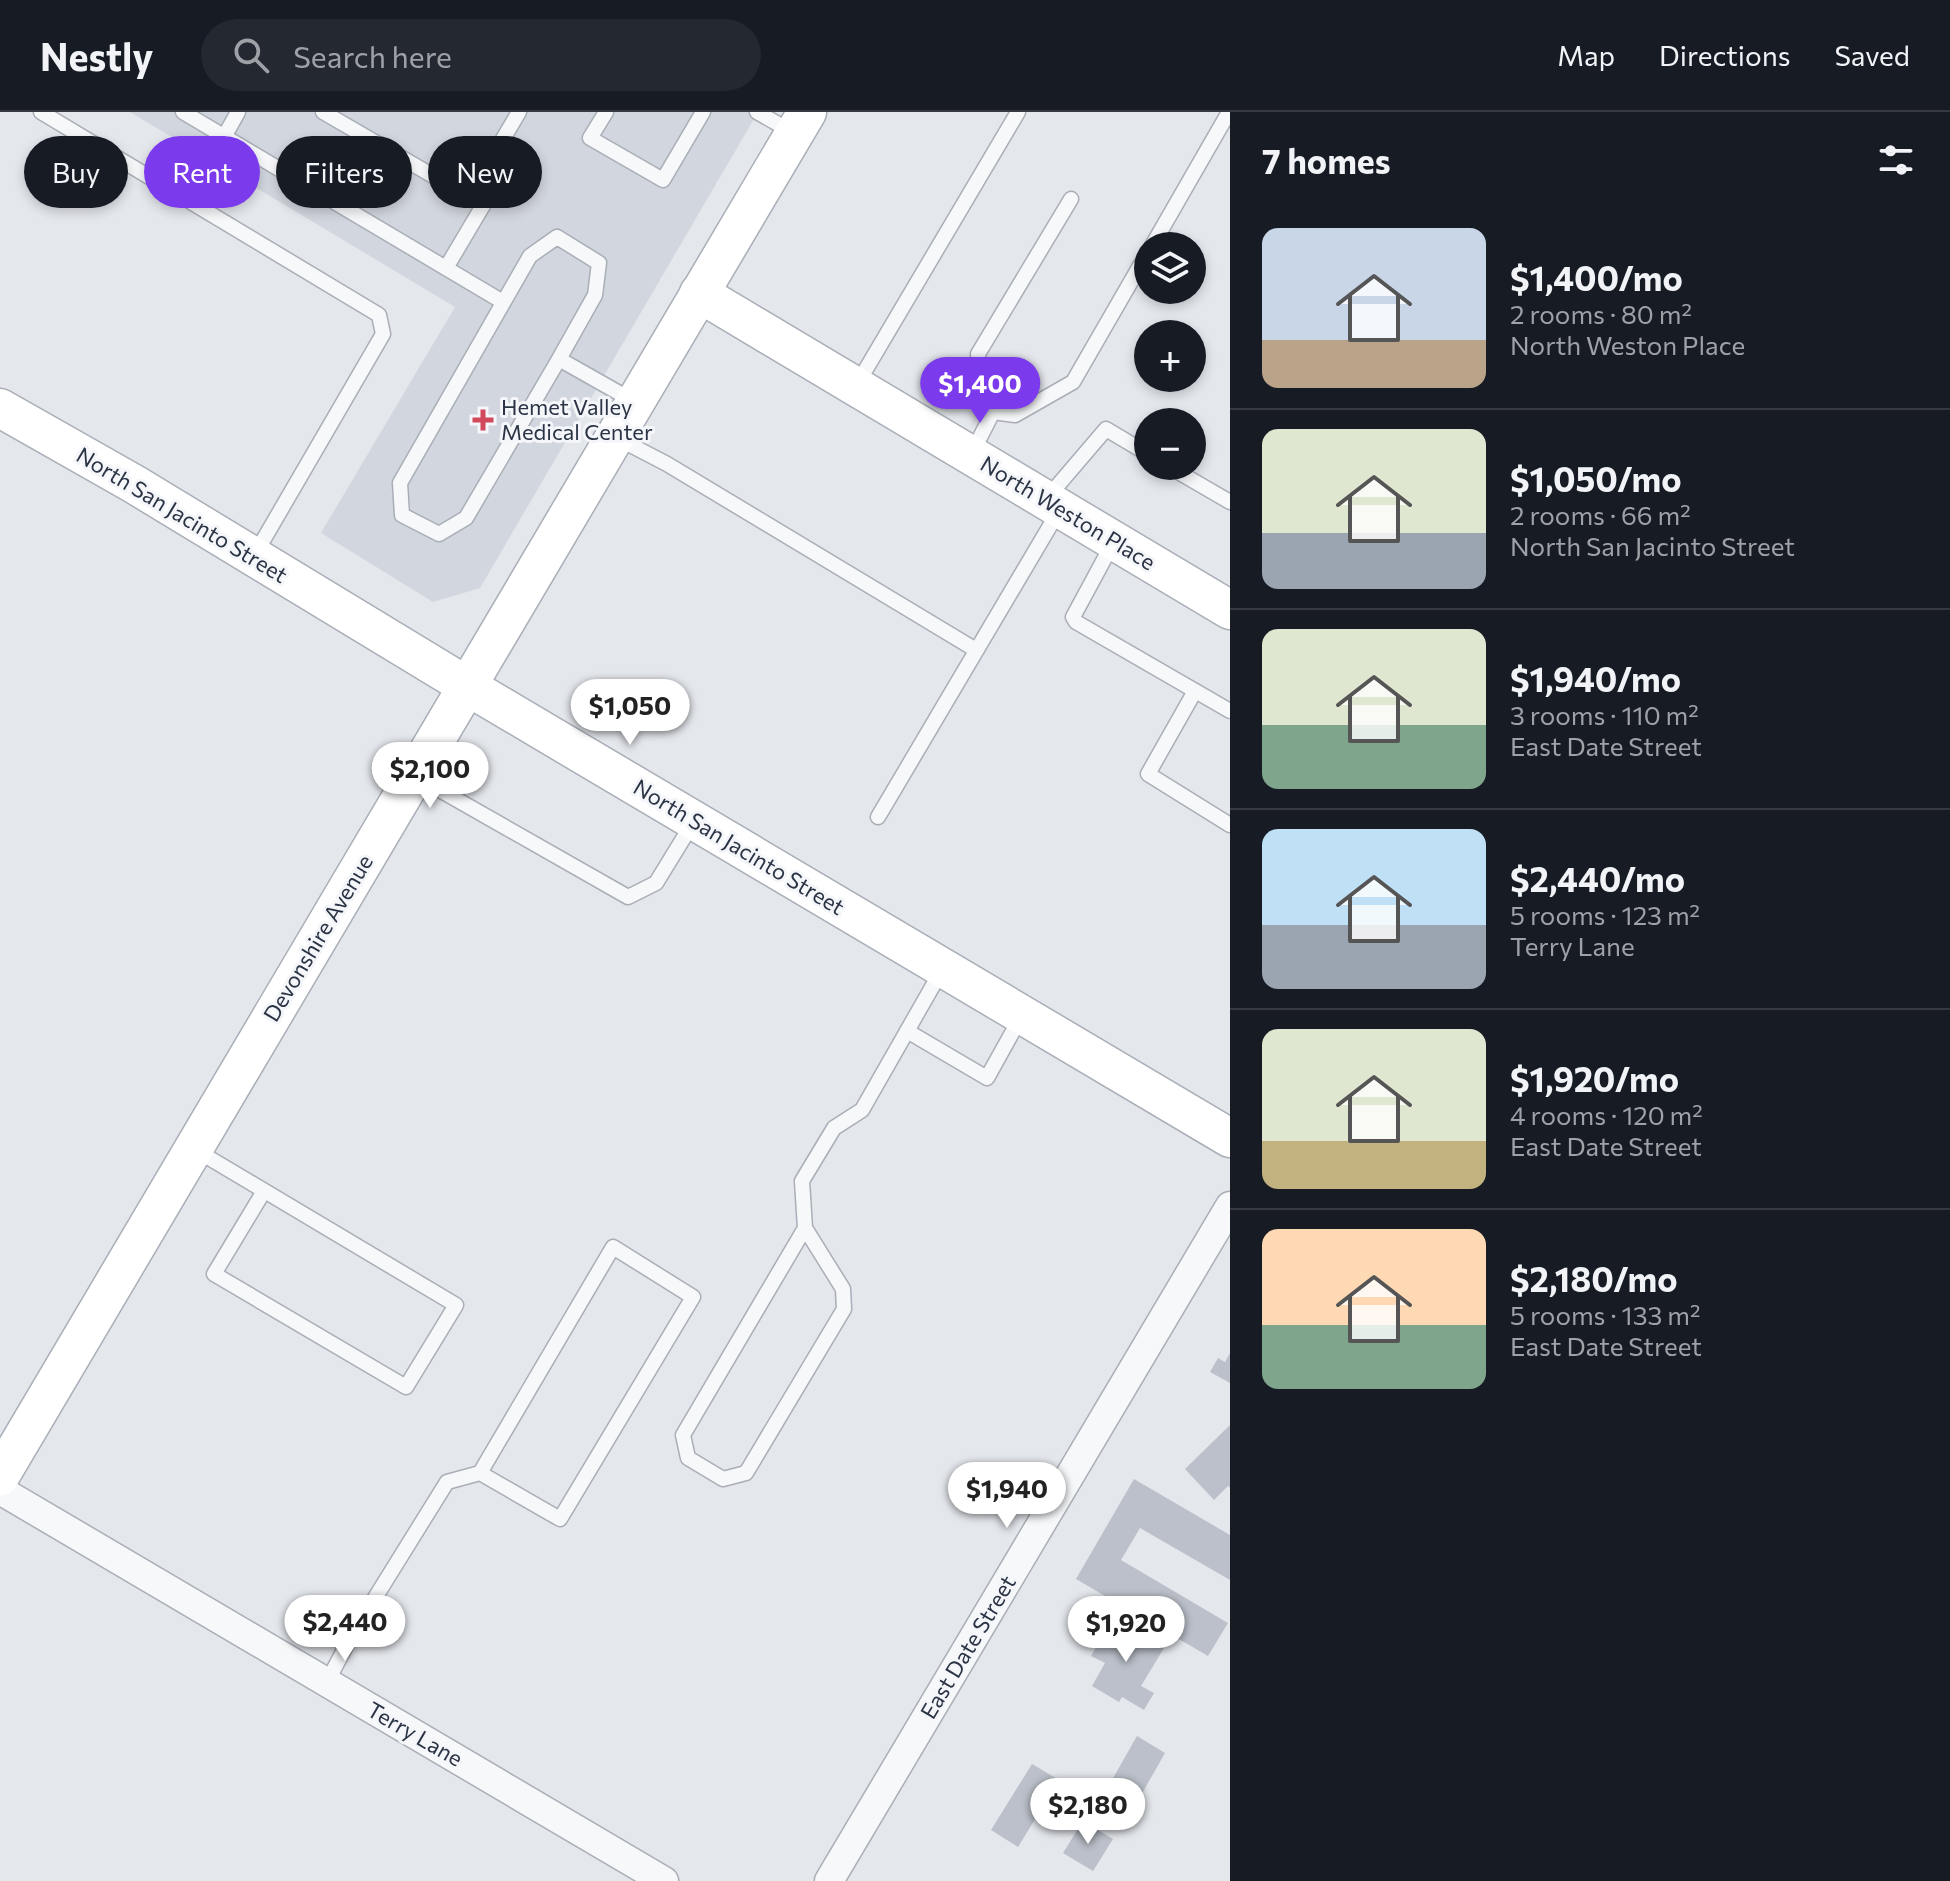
<!DOCTYPE html>
<html lang="en">
<head>
<meta charset="utf-8">
<style>
	body { margin:0; font-family:Commissioner,sans-serif; background:#242831; color:#f1f3f6; height:100vh; display:flex; flex-direction:column; font-size:30px; white-space:nowrap }
	* { box-sizing:border-box; margin:0 }
	p { font-size:26px; color:#9ea1a6 }
	.icon { flex:none; width:44px; height:44px; fill:none; stroke:currentColor; stroke-width:2; stroke-linecap:round; stroke-linejoin:round }
	.map { position:relative; flex:1; overflow:hidden }
	.panel { display:flex; flex-direction:column; background:#171b24; width:720px }
	.panel>* { flex:none }
	.top-card { position:absolute; left:24px; top:24px; width:760px; height:72px; display:flex; gap:16px }
	.buttons { position:absolute; left:1134px; top:120px; display:grid; gap:16px }
	.buttons a { display:grid; place-items:center; width:72px; height:72px; border-radius:50%; background:#171b24; box-shadow:0 4px 12px #0003; font-size:40px }
	.price { position:absolute; translate:-50% -68px; padding:0 18px; border-radius:28px; background:#fff; color:#222; font-size:26px; line-height:52px; filter:drop-shadow(0 2px 4px #0008) }
	.price::after { content:''; position:absolute; left:50%; top:48px; width:24px; height:18px; margin-left:-12px; background:inherit; clip-path:polygon(0 0,100% 0,50% 100%) }
	.price.current { background:#7c3aed; color:#fff }
	ul { padding:0; list-style:none }
	li { display:flex; align-items:center; gap:24px; height:200px; padding:0 32px }
	li+li { border-top:2px solid #363941 }
	li span { display:grid; place-items:center; flex:none; width:224px; height:160px; border-radius:16px; color:#555 }
	li>.icon { margin-inline-start:auto }
	span .icon { width:96px; height:96px; fill:#fffc; stroke-width:1 }
	li b { font-size:34px }
	h2 { display:flex; justify-content:space-between; align-items:center; height:96px; padding:0 32px; font-size:34px }
	.chip { padding:0 28px; border-radius:36px; background:#171b24; box-shadow:0 4px 12px #0003; font-size:28px; line-height:72px }
	.chip.current { background:#7c3aed; color:#fff }
	header { display:flex; align-items:center; gap:48px; box-sizing:border-box; height:112px; padding:0 40px; background:#171b24; border-bottom:2px solid #363941 }
	header strong { font-size:38px }
	nav { display:flex; gap:44px; margin-inline-start:auto; font-size:28px }
	.search { width:560px; height:72px; background:#242831; display:flex; align-items:center; gap:20px; box-sizing:border-box; padding:0 28px; border-radius:44px; color:#9ea1a6; font-size:30px }
	main { display:flex; flex:1; min-height:0 }
	.map>svg:first-child { display:block }
	.built { fill:#d2d6de }
	.building { fill:#bbc0ca }
	.lines { fill:none; stroke-linecap:round; stroke-linejoin:round }
	.lane-casing { stroke:#a9aeb7; stroke-width:17 }
	.street-casing { stroke:#a9aeb7; stroke-width:31 }
	.secondary-casing { stroke:#a9aeb7; stroke-width:41 }
	.lane { stroke:#f7f8fa; stroke-width:14 }
	.street { stroke:#f7f8fa; stroke-width:28 }
	.secondary { stroke:#fff; stroke-width:38 }
	.poi-dot { fill:#d1495b; stroke:#f4f6f9; stroke-width:3 }
	.labels { text-anchor:middle; stroke-width:6; stroke-linejoin:round; paint-order:stroke }
	.poi-label { font-size:22px; fill:#2b3445; stroke:#f4f6f9; text-anchor:start }
	.street-label { font-size:22px; fill:#2b3445; stroke:#f4f6f9 }
</style>
</head>
<body>
<header>
<strong>Nestly</strong>
<div class="search"><svg class="icon" aria-label="search" viewBox="0 0 24 24"><circle cx="10" cy="10" r="6"/><path d="M15 15l6 6"/></svg>Search here</div>
<nav><a>Map</a><a>Directions</a><a>Saved</a></nav>
</header>
<main>
<div class="map">
<svg width="1230" height="1769" viewBox="0 0 1230 1769">
	<rect width="100%" height="100%" fill="#e4e7ec"/>
	<path class="built" d="M 130,0 L 758,0 L 480,476 L 433,490 L 321,421 L 455,195 Z"/>
	<g class="building">
		<path d="M 1230,1241 L 1230,1271 L 1210,1260 L 1218,1246 L 1225,1250 Z"/>
		<path d="M 1230,1313 L 1230,1376 L 1228,1374 L 1214,1388 L 1185,1357 Z"/>
		<path d="M 1134,1367 L 1230,1423 L 1230,1468 L 1140,1416 L 1121,1448 L 1228,1511 L 1208,1544 L 1076,1467 Z"/>
		<path d="M 1113,1506 L 1164,1536 L 1141,1574 L 1154,1581 L 1144,1598 L 1122,1585 L 1119,1590 L 1092,1574 L 1105,1551 L 1091,1544 Z"/>
		<path d="M 1137,1624 L 1165,1641 L 1140,1685 L 1112,1668 Z"/>
		<path d="M 1032,1652 L 1059,1668 L 1018,1735 L 991,1718 Z"/>
		<path d="M 1083,1709 L 1113,1727 L 1093,1759 L 1063,1741 Z"/>
	</g>
	<g class="lines">
		<defs>
			<g id="lane">
				<path d="M 41,0 L 379,203 L 383,222 L 254,444"/>
				<path d="M 183,0 L 503,190"/>
				<path d="M 323,0 L 483,93"/>
				<path d="M 606,0 L 590,26 L 663,68 L 703,0"/>
				<path d="M 757,0 L 794,21"/>
				<path d="M 224,25 L 238,0"/>
				<path d="M 1152,134 L 1229,0"/>
				<path d="M 446,156 L 491,80 L 500,32 L 519,0"/>
				<path d="M 559,247 L 466,406 L 439,422 L 402,403 L 400,371 L 530,144 L 557,125 L 599,151 L 595,183 L 559,247 L 635,290"/>
				<path d="M 856,274 L 1018,0"/>
				<path d="M 993,300 L 981,276 L 978,242 L 1071,87"/>
				<path d="M 993,300 L 1015,303 L 1073,270 L 1148,140"/>
				<path d="M 615,325 L 667,352 L 976,538"/>
				<path d="M 971,343 L 993,300"/>
				<path d="M 1168,354 L 1230,390"/>
				<path d="M 1047,386 L 1106,317 L 1148,342"/>
				<path d="M 1114,429 L 1073,505 L 1076,510 L 1230,599"/>
				<path d="M 1195,579 L 1148,662 L 1230,713"/>
				<path d="M 417,665 L 628,785 L 656,771 L 694,709"/>
				<path d="M 878,705 L 1060,397"/>
				<path d="M 907,919 L 987,966 L 1022,903"/>
				<path d="M 194,1037 L 456,1193 L 406,1275 L 214,1162 L 264,1079"/>
				<path d="M 805,1116 L 683,1323 L 688,1346 L 723,1367 L 746,1361 L 844,1197 L 843,1177 L 805,1116 L 802,1069 L 834,1016 L 862,998 L 943,856"/>
				<path d="M 327,1570 L 352,1523 L 447,1370 L 480,1361 L 613,1135 L 693,1185 L 560,1407 L 480,1361"/>
			</g>
			<g id="street">
				<path d="M 0,1378 L 664,1769"/>
				<path d="M 829,1769 L 1230,1094"/>
			</g>
			<g id="secondary">
				<path d="M 699,181 L 1230,498"/>
				<path d="M 0,296 L 134,372 L 467,574 L 1230,1026"/>
				<path d="M 0,1364 L 807,0"/>
			</g>
		</defs>
		<use href="#lane" class="lane-casing"/>
		<use href="#street" class="street-casing"/>
		<use href="#secondary" class="secondary-casing"/>
		<use href="#lane" class="lane"/>
		<use href="#street" class="street"/>
		<use href="#secondary" class="secondary"/>
	</g>
	<path class="poi-dot" d="M479 296h8v8h8v8h-8v8h-8v-8h-8v-8h8z"/>
	<g class="labels">
		<g class="poi-label">
			<text x="501" y="303">Hemet Valley<tspan x="501" dy="25">Medical Center</tspan></text>
		</g>
		<g class="street-label">
			<text transform="translate(1068 401) rotate(31)" y="8">North Weston Place</text>
			<text transform="translate(182 403) rotate(31)" y="8">North San Jacinto Street</text>
			<text transform="translate(739 735) rotate(31)" y="8">North San Jacinto Street</text>
			<text transform="translate(318 826) rotate(-59)" y="8">Devonshire Avenue</text>
			<text transform="translate(968 1535) rotate(-59)" y="8">East Date Street</text>
			<text transform="translate(415 1622) rotate(30)" y="8">Terry Lane</text>
		</g>
	</g>
</svg>
<div class="buttons">
<a><svg class="icon" aria-label="layers" viewBox="0 0 24 24"><path d="M12 4l9 5-9 5-9-5zM3 14l9 5 9-5"/></svg></a>
<a>+</a>
<a>−</a>
</div>
<b class="price current" style="left:980px;top:313px">$1,400</b>
<b class="price" style="left:630px;top:635px">$1,050</b>
<b class="price" style="left:430px;top:698px">$2,100</b>
<b class="price" style="left:1007px;top:1418px">$1,940</b>
<b class="price" style="left:345px;top:1551px">$2,440</b>
<b class="price" style="left:1126px;top:1552px">$1,920</b>
<b class="price" style="left:1088px;top:1734px">$2,180</b>
<div class="top-card">
<a class="chip">Buy</a>
<a class="chip current">Rent</a>
<a class="chip">Filters</a>
<a class="chip">New</a>
</div>
</div>
<section class="panel">
<h2>7 homes<svg class="icon" aria-label="filters" viewBox="0 0 24 24"><path d="M4 7h16M4 17h16"/><circle cx="9" cy="7" r="2"/><circle cx="15" cy="17" r="2"/></svg></h2>
<ul>
<li><span style="background:linear-gradient(#c9d6e8 70%,#b9a48a 0)"><svg class="icon" aria-label="home" viewBox="0 0 24 24"><path d="M3 11l9-7 9 7M6 9v11h12V9"/></svg></span><div><b>$1,400/mo</b><p>2 rooms · 80 m²</p><p>North Weston Place</p></div></li>
<li><span style="background:linear-gradient(#dfe7d0 65%,#9aa5b1 0)"><svg class="icon" aria-label="home" viewBox="0 0 24 24"><path d="M3 11l9-7 9 7M6 9v11h12V9"/></svg></span><div><b>$1,050/mo</b><p>2 rooms · 66 m²</p><p>North San Jacinto Street</p></div></li>
<li><span style="background:linear-gradient(#dfe7d0 60%,#7fa58c 0)"><svg class="icon" aria-label="home" viewBox="0 0 24 24"><path d="M3 11l9-7 9 7M6 9v11h12V9"/></svg></span><div><b>$1,940/mo</b><p>3 rooms · 110 m²</p><p>East Date Street</p></div></li>
<li><span style="background:linear-gradient(#bfe0f5 60%,#9aa5b1 0)"><svg class="icon" aria-label="home" viewBox="0 0 24 24"><path d="M3 11l9-7 9 7M6 9v11h12V9"/></svg></span><div><b>$2,440/mo</b><p>5 rooms · 123 m²</p><p>Terry Lane</p></div></li>
<li><span style="background:linear-gradient(#dfe7d0 70%,#c2b280 0)"><svg class="icon" aria-label="home" viewBox="0 0 24 24"><path d="M3 11l9-7 9 7M6 9v11h12V9"/></svg></span><div><b>$1,920/mo</b><p>4 rooms · 120 m²</p><p>East Date Street</p></div></li>
<li><span style="background:linear-gradient(#ffd9b3 60%,#7fa58c 0)"><svg class="icon" aria-label="home" viewBox="0 0 24 24"><path d="M3 11l9-7 9 7M6 9v11h12V9"/></svg></span><div><b>$2,180/mo</b><p>5 rooms · 133 m²</p><p>East Date Street</p></div></li>
</ul>
</section>
</main>
</body>
</html>
